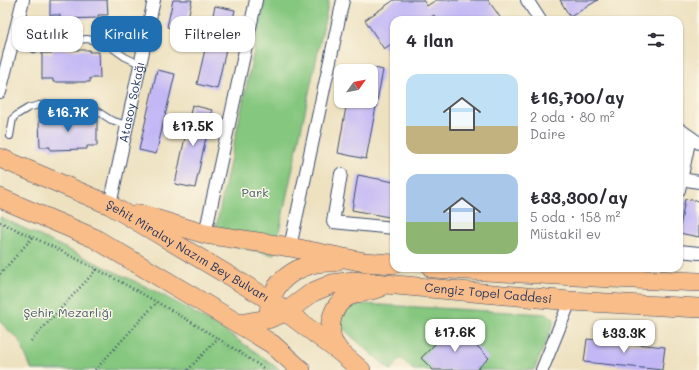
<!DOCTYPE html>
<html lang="tr">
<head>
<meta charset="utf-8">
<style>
	body { margin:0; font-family:Mali,sans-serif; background:#f2f2f3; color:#2b2b33; height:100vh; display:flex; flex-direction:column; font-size:15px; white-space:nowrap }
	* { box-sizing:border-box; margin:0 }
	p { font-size:13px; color:#7c7c81 }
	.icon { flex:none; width:22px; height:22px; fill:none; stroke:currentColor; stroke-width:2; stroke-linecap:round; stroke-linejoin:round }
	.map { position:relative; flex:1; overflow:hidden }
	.panel { position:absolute; left:390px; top:16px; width:293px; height:256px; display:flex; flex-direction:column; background:#fff; border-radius:12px; box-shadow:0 1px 3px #0004 }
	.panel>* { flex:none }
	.guide { position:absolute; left:12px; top:16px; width:318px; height:36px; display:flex; gap:8px }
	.needle { width:26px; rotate:57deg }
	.controls { position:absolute; left:334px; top:64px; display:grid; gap:8px }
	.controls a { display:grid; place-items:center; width:44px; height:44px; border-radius:8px; background:#fff; box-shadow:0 1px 3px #0004; font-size:20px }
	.price { position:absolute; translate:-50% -34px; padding:0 9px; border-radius:8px; background:#fff; color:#222; font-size:13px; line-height:26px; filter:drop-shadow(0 1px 2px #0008) }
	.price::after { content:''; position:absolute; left:50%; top:24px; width:12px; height:9px; margin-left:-6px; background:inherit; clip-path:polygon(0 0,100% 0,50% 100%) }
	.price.current { background:#1f6fb2; color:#fff }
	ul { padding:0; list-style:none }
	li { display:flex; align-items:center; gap:12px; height:100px; padding:0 16px }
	li span { display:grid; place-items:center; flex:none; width:112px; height:80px; border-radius:12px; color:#555 }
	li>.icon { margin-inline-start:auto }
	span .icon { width:48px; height:48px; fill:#fffc; stroke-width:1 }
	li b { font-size:17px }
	h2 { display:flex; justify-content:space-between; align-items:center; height:48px; padding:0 16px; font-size:17px }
	.pill { padding:0 14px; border-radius:12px; background:#fff; box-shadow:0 1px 3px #0004; font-size:14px; line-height:36px }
	.pill.current { background:#1f6fb2; color:#fff }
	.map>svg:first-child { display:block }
	.green { fill:#85c77f; stroke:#507b6e }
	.building { fill:#c3b8f5 }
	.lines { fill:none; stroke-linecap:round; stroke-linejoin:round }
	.lane-casing { stroke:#3a4a6d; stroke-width:8 }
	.street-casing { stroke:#3a4a6d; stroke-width:14 }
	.primary-casing { stroke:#3a4a6d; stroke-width:20 }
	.path { stroke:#3a4a6d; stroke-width:2.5; stroke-dasharray:1 3; stroke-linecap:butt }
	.lane { stroke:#fff; stroke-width:6 }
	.street { stroke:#fff; stroke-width:12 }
	.primary { stroke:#f8bd89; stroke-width:19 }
	.labels { text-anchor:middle; stroke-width:3; stroke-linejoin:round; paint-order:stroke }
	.street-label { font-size:12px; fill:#1b2f5e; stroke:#fcf5e5 }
	.park-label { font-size:12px; fill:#3b5d68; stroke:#fcf5e5 }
</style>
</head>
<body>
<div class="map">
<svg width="699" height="370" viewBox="0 0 699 370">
	<rect width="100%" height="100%" fill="#fcf5e5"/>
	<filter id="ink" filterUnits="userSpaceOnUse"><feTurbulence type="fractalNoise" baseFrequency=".025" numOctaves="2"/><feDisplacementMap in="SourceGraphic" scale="8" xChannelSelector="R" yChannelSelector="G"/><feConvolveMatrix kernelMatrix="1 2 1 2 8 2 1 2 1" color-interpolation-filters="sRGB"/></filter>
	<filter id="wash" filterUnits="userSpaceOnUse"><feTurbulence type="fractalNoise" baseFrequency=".012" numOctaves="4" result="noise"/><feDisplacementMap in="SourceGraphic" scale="16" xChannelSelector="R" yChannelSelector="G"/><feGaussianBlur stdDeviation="0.9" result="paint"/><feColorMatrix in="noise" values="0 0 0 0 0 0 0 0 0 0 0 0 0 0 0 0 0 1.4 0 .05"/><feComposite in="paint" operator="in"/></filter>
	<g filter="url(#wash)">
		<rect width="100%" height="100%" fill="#ede1c0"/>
		<g class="green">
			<path d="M 265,0 L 329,0 L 274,255 L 213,241 Z"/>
			<path d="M 0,217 L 153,290 L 188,309 L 223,330 L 257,353 L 280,370 L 32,370 L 19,340 L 0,322 Z"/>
			<path d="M 362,304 L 546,314 L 554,319 L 553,325 L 534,370 L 413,370 L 401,358 L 391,370 L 390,370 L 340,326 C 341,323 341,318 342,315 C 346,308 355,305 362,304 Z"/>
		</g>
		<g id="blocks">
			<g class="building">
				<path d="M 50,0 L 107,0 L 108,15 L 98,15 L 98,18 L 60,19 L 60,15 L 50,15 Z"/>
				<path d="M 173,0 L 192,0 L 185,31 L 167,27 Z"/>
				<path d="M 394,0 L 423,0 L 427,6 L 436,0 L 488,0 L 502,20 L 437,20 L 434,15 L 427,20 L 394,20 L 394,42 L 384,49 L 365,20 Z"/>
				<path d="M 560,0 L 598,0 L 570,17 Z"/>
				<path d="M 215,6 L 235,10 L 217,89 L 197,84 Z"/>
				<path d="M 52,50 L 90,50 L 89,52 L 99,52 L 100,78 L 90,78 L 90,82 L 53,82 L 53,79 L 42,79 L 42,53 L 52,53 Z"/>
				<path d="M 371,67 L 383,70 L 366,159 L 338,153 L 347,101 L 371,101 Z"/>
				<path d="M 157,70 L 175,74 L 156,154 L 139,150 Z"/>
				<path d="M 192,105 L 212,110 L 195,188 L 175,184 Z"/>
				<path d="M 87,117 L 87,120 L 97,120 L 97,146 L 87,146 L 87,149 L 50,150 L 50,147 L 40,147 L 39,121 L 49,120 L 49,118 Z"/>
				<path d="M 358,175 L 394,182 L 394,218 L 352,210 Z"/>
				<path d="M 685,199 L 699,201 L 699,237 L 679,233 Z"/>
				<path d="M 455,324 L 489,358 L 476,370 L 433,370 L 421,358 Z"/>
				<path d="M 587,339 L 665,347 L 662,370 L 584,362 Z"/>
			</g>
		</g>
	</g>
	<g filter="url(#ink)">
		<use href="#blocks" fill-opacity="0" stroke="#3a4a6d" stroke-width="1"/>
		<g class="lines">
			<defs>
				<g id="lane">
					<path d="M 34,49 L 47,43 L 54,41 L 69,41 L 87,39 L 97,41 L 108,45 L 125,57 L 140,64"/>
					<path d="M 10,136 L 13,118 L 18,114 L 28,108 L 39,105 L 51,104 L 91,107 L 111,120 L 127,125"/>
				</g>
				<g id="street">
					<path d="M 527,0 L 540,20"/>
					<path d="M 0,92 L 23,0"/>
					<path d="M 679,129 L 699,143"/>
					<path d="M 341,174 L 333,222 L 394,228"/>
					<path d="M 681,179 L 699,182"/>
					<path d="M 679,190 L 690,137"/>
					<path id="s1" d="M 110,205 L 154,0"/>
					<path d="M 205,234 L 256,0"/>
					<path d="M 290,247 L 343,0"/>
					<path d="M 679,251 L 699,253"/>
					<path d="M 542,370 L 570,301"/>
				</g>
				<g id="primary">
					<path id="s2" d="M 0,158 L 110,205 L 270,300 L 340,352 L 361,370"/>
					<path d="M 0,198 L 94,238 L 254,333 L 272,344 L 301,370"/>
					<path d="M 139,214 L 205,234 L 290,247 L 364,262 L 394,264"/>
					<path d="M 432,268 L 611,278 L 699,282"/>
					<path d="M 269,313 C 270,305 270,298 274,292 C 282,276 300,267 316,263 C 322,262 329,262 335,262"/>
					<path id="s3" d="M 239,324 L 268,319 L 286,312 L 313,292 L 332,284 L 353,281 L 570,301 L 699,308"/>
					<path d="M 340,352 C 338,349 335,345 333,342 C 327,326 332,304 349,296 C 358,292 370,291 379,288"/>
				</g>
			</defs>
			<use href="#lane" class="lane-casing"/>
			<use href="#street" class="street-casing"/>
			<use href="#primary" class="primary-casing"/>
			<g class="path">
				<path d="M 0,222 C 92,264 182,313 266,370"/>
				<path d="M 0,274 L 33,237"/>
				<path d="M 31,341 L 97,269"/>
				<path d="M 95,370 L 157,302"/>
				<path d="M 188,370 L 217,339"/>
			</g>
			<use href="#lane" class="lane"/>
			<use href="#street" class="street"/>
			<use href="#primary" class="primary"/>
		</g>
	</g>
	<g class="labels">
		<g class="street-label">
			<text dy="4" stroke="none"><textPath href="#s1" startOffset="105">Atasoy Sokağı</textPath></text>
			<text dy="4" stroke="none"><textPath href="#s2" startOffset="210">Şehit Miralay Nazım Bey Bulvarı</textPath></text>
			<text dy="4" stroke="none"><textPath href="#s3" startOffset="260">Cengiz Topel Caddesi</textPath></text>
		</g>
		<g class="park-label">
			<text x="255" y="197">Park</text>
			<text x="68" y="317">Şehir Mezarlığı</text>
		</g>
	</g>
</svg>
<div class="controls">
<a><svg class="needle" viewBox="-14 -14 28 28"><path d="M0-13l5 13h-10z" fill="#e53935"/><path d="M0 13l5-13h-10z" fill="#7c7c81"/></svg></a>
</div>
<b class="price current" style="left:68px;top:133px">₺16.7K</b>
<b class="price" style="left:193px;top:147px">₺17.5K</b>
<b class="price" style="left:455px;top:353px">₺17.6K</b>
<b class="price" style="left:624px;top:354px">₺33.3K</b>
<div class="guide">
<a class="pill">Satılık</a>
<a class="pill current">Kiralık</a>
<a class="pill">Filtreler</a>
</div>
<section class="panel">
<h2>4 ilan<svg class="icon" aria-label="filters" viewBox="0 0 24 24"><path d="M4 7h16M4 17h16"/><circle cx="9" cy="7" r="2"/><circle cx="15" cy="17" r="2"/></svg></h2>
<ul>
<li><span style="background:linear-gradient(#bfe0f5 65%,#c2b280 0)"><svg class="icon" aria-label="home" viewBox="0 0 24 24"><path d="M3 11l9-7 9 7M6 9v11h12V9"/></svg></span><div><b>₺16,700/ay</b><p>2 oda · 80 m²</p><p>Daire</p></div></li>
<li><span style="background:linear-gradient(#a9c7e8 60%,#8fb573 0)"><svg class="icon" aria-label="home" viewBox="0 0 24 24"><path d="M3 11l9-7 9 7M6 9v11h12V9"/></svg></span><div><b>₺33,300/ay</b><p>5 oda · 158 m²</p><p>Müstakil ev</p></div></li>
</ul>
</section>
</div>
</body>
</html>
